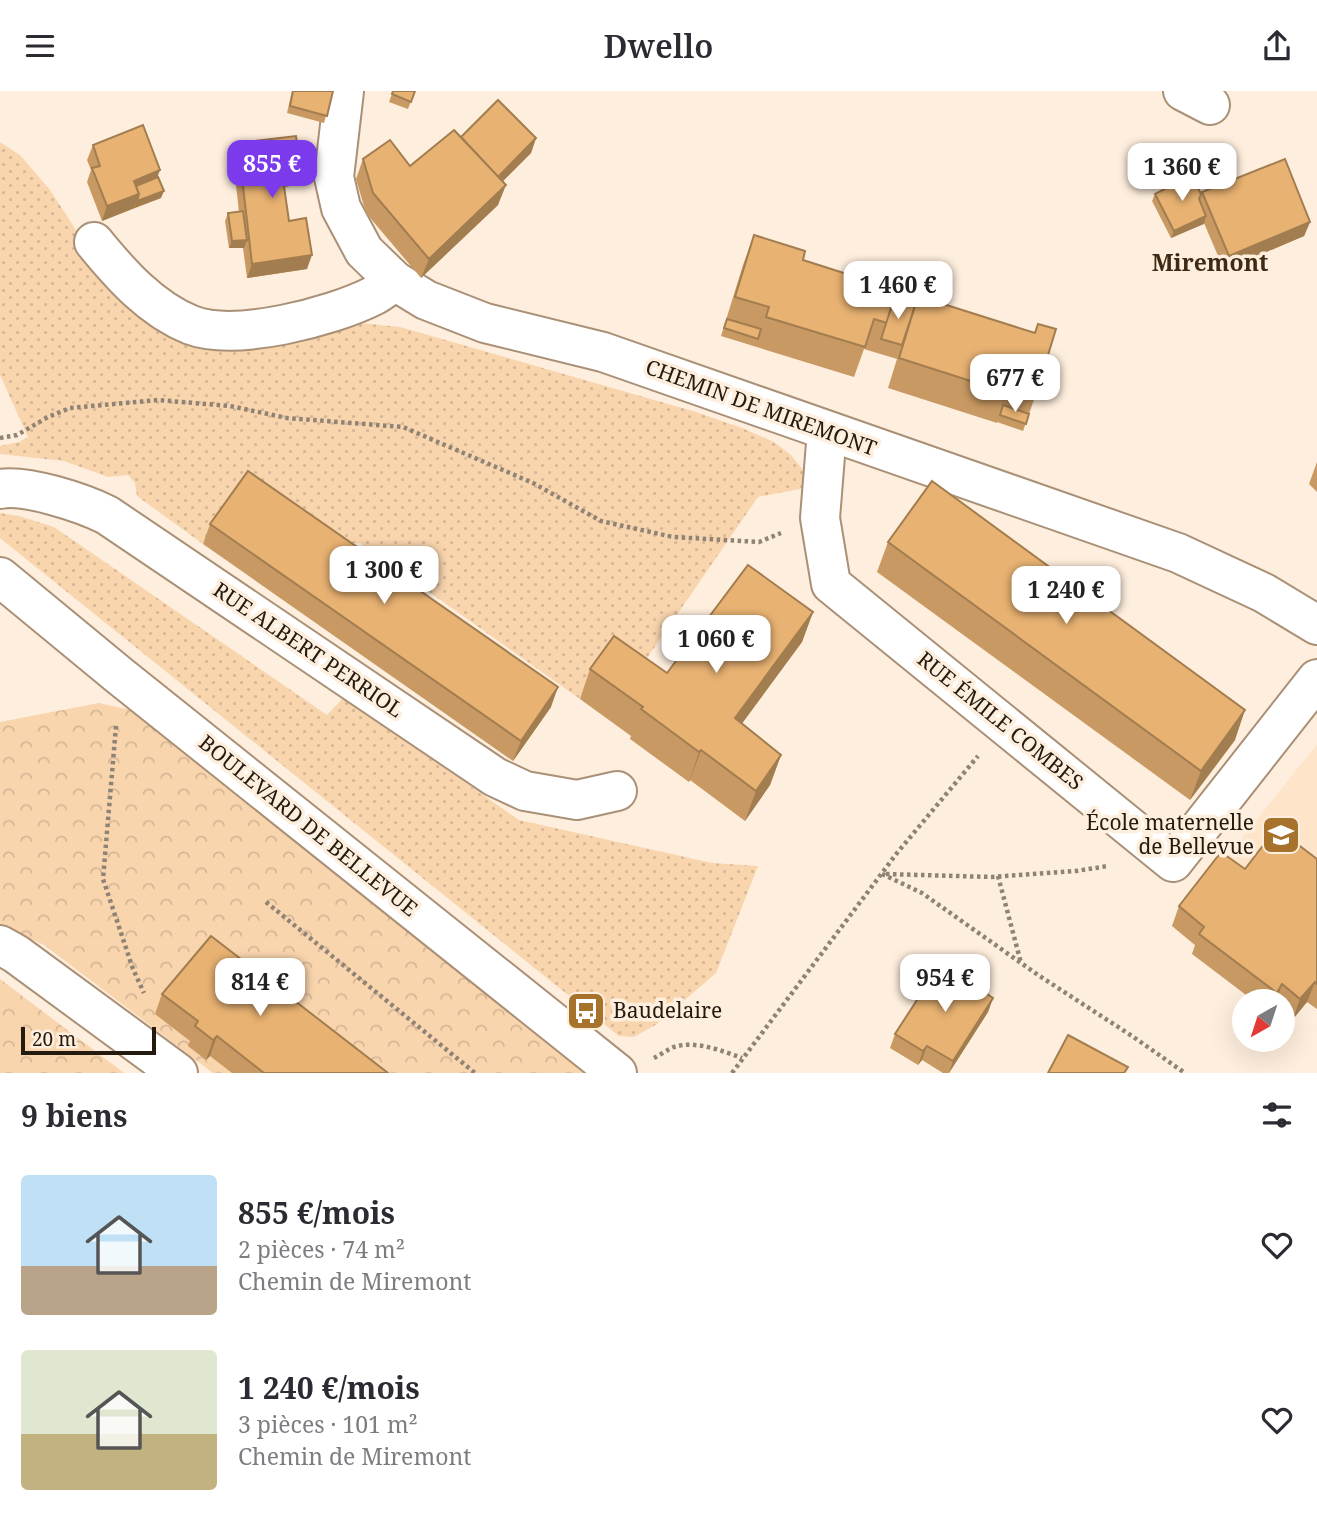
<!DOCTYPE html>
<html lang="fr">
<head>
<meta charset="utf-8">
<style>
	body { margin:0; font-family:"Noto Serif",serif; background:#f2f2f3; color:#2b2b33; height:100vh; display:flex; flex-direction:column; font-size:26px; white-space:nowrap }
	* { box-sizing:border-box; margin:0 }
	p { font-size:23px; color:#7c7c81 }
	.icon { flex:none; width:38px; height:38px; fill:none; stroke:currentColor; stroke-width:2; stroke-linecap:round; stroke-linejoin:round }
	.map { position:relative; height:982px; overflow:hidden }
	.sheet { display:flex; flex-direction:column; background:#fff; flex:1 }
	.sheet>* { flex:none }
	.needle { width:46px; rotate:219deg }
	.tools { position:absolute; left:1232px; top:898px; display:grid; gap:14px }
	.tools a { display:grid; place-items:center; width:63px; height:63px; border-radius:50%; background:#fff; box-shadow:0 7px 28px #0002; font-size:35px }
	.scale { position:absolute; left:21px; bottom:18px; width:135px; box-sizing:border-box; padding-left:7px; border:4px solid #231a10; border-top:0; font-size:19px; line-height:24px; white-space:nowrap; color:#231a10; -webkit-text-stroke:5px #feeedd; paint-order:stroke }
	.price { position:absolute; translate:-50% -60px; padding:0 16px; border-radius:14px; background:#fff; color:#222; font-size:23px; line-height:46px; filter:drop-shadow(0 2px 4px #0008) }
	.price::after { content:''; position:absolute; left:50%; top:42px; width:21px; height:16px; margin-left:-10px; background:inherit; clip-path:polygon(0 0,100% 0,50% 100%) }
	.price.on { background:#7c3aed; color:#fff }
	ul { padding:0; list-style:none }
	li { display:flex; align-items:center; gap:21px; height:175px; padding:0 21px }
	li span { display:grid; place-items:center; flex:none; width:196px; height:140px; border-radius:7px; color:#555 }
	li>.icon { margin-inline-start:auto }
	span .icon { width:84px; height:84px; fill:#fffc; stroke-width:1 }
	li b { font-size:30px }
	h2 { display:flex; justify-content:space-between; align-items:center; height:84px; padding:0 21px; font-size:30px }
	header { display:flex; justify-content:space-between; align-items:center; height:91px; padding:0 21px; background:#fff; font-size:32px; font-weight:600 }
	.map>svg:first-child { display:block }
	.built { fill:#fee5c9 }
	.grass { fill:url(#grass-dots) }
	.forest { fill:url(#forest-crowns) }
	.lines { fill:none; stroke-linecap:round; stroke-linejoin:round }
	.minor-casing { stroke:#a99076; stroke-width:42 }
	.major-casing { stroke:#a99076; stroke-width:42 }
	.path { stroke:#8f8375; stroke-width:4.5; stroke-dasharray:3.5 3.5; stroke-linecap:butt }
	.minor { stroke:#fff; stroke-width:38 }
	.major { stroke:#fff; stroke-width:38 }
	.wall { fill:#c89962 }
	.shaded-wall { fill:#a27d50 }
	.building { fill:#e8b272; stroke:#a27d50; stroke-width:2 }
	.labels { text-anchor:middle; stroke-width:7; stroke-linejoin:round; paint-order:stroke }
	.street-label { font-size:21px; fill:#231a10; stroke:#feeedd }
	.poi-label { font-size:21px; fill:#231a10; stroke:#feeedd; text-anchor:end }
	.neighbourhood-label { font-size:23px; font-weight:bold; fill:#3f2b13; stroke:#feeedd }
</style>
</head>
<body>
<header><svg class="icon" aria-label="menu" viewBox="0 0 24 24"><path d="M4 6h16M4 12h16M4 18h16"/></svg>Dwello<svg class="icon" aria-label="share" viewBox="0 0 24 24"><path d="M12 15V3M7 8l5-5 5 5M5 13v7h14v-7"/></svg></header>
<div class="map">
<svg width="1317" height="982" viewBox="0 0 1317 982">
	<defs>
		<pattern id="grass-dots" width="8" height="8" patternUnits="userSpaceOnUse" patternTransform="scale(1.75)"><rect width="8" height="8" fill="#f9d5ae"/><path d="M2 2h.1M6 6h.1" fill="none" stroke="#d5b695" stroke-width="1.8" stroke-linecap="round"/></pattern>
		<pattern id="forest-crowns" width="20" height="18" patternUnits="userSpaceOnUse" patternTransform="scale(1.75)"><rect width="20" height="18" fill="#f9d5ae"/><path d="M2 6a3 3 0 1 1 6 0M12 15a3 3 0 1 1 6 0" fill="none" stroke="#d5b695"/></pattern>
	</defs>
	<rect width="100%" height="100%" fill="#feeedd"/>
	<path class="built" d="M 1317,653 L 1317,918 L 1307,911 L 1293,928 L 1283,920 L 1283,910 L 1254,910 L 1192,862 L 1196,856 L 1172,835 Z"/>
	<g class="grass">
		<path d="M 0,51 L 20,64 L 50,99 L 96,170 L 125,200 L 299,241 L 361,232 L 400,236 L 696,321 L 742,337 L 774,351 L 791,364 L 803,379 L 805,397 L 758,406 L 632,589 L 605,572 L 580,608 L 360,452 L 348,453 L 245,390 L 203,453 L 137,405 L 135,392 L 128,384 L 108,386 L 64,370 L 0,363 L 0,355 L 19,351 L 28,346 L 0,284 Z"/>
		<path d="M 0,422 L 19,425 L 54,436 L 327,624 L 343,607 L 519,729 L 712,772 L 758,775 L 716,882 L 657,933 L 634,946 L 619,945 L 0,447 Z"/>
	</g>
	<g class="forest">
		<path d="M 99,612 L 140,621 L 588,982 L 213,982 L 44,854 L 0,834 L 0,631 Z"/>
		<path d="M 0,888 L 124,982 L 0,982 Z"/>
	</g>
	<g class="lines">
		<defs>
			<g id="minor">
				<path d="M 344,0 L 334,86 L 341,117 L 364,160 L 395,190 L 426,209 L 485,232 L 603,261 L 1178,462 L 1264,502 L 1317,534"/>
				<path d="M 1183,0 L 1210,14"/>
				<path d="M 94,151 C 120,183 151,218 191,234 C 236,251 331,226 373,205 C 381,201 388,195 395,190"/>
				<path d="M 827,340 L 820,427 L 831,493 L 1173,771 L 1317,588"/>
				<path d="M 0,398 C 26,393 83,412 107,424 L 495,686 L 525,700 L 577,709 L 617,700"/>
				<path d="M 0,854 L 16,863 L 178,982"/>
			</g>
			<path id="major" d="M 0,486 L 120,585 L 617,982"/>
		</defs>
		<use href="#minor" class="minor-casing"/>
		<use href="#major" class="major-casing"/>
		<g class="path">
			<path d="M 0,347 L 17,344 L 48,326 L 70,317 L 158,309 L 230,315 L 287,327 L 403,336 L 533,392 L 601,430 L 673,446 L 759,451 L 781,442"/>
			<path d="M 116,635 L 103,788 L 133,878 L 144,902"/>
			<path d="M 882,783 L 922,802 L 1038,884 L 1132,945 L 1185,982"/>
			<path d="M 886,783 L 992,786 L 1076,780 L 1108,775"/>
			<path d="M 998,785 L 1021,872"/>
			<path d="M 266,811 L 475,982"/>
			<path d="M 654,967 C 660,964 667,959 674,956 C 695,949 723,960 742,967"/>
			<path d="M 732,982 L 897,762 L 978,665"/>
		</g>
		<use href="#minor" class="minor"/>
		<use href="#major" class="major"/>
	</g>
	<g class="wall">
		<path d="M 292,0 L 333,0 L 324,32 L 287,22 Z"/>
		<path d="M 393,0 L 415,0 L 408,18 L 389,11 Z"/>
		<path d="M 461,46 L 536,47 L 531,62 L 502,91 L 498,114 L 421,187 L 366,122 L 356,88 L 363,68 L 410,75 Z"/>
		<path d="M 238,52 L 301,80 L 296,94 L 284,96 L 289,130 L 307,178 L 247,187 L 243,157 L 229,157 L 225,130 L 228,122 L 239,121 L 233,67 Z"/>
		<path d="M 93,54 L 158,86 L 161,107 L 102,130 L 87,91 L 91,79 L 87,69 Z"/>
		<path d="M 1202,101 L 1310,131 L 1304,145 L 1224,179 L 1204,132 L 1171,147 L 1152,110 L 1155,103 L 1201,103 Z"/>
		<path d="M 754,144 L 803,169 L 895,205 L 916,212 L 1035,242 L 1038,233 L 1037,300 L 1023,340 L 997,331 L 997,332 L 888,297 L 897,268 L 864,258 L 854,286 L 721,245 L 743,174 Z"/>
		<path d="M 1317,371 L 1317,401 L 1309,393 Z"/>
		<path d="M 210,433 L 551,616 L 513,670 L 203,453 Z"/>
		<path d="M 888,451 L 1235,649 L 1190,709 L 877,481 Z"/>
		<path d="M 813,521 L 802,551 L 742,632 L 781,664 L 770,694 L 745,730 L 690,689 L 689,691 L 630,648 L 631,645 L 580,608 L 590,578 L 667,582 Z"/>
		<path d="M 1317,768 L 1317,918 L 1307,911 L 1293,928 L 1283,920 L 1283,910 L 1254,910 L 1192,863 L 1195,854 L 1172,835 L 1179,815 L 1245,778 Z"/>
		<path d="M 162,903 L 388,982 L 232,982 L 210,965 L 206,969 L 188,955 L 190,950 L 155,923 Z"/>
		<path d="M 993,907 L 988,921 L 949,982 L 943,982 L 922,969 L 918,974 L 890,957 L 895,943 Z"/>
	</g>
	<g class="shaded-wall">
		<path d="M 536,47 L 531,62 L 489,104 L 495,90 Z"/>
		<path d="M 160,79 L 155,93 L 134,102 L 134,90 Z"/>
		<path d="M 301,80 L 296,94 L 277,97 L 282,82 Z"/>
		<path d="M 506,94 L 498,114 L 421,187 L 429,168 Z"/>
		<path d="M 164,100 L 161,107 L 134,117 L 137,110 Z"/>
		<path d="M 139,103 L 134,117 L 102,130 L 107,115 Z"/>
		<path d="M 1206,125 L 1204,133 L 1171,147 L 1174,140 Z"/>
		<path d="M 1310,131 L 1304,145 L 1224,179 L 1229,165 Z"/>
		<path d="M 247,149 L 244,157 L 229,157 L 232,150 Z"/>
		<path d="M 312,164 L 307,178 L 247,187 L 252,173 Z"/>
		<path d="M 813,521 L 802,551 L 724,657 L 735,627 Z"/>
		<path d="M 558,596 L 551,616 L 513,670 L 521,650 Z"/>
		<path d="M 1245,619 L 1235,649 L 1190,709 L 1201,680 Z"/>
		<path d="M 701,659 L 690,689 L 689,691 L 699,661 Z"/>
		<path d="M 781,664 L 770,694 L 745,730 L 756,700 Z"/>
		<path d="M 1315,891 L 1307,911 L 1293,928 L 1300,908 Z"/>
		<path d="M 1282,893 L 1276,910 L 1274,910 L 1277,902 Z"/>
		<path d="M 993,907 L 988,921 L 949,982 L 953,970 Z"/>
		<path d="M 217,945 L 210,965 L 206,969 L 213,949 Z"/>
		<path d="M 927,955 L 922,969 L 918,974 L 923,960 Z"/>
	</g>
	<g class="building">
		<path d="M 293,0 L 333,0 L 327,25 L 290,15 Z"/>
		<path d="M 393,0 L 415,0 L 411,11 L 392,3 Z"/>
		<path d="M 498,9 L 536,47 L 498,86 L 461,46 Z"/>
		<path d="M 143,34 L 160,79 L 134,90 L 139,103 L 107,115 L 92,77 L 100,75 L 93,54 Z"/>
		<path d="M 454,39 L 506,94 L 429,168 L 373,102 L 363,68 L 390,49 L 410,75 Z"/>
		<path d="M 296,45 L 301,80 L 282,82 L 289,130 L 306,127 L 312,164 L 252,173 L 238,52 Z"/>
		<path d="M 1285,68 L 1310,131 L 1229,165 L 1202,101 Z"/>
		<path d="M 1192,84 L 1201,103 L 1199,108 L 1206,125 L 1174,140 L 1155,103 Z"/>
		<path d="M 158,86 L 164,100 L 137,110 L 139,103 L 136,95 Z"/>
		<path d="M 243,120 L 247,149 L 232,150 L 228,122 Z"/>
		<path d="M 754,144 L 805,160 L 803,169 L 897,199 L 887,232 L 874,228 L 865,256 L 766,226 L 769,216 L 735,206 Z"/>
		<path d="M 895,205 L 916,212 L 902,254 L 881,248 Z"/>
		<path d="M 918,205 L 1035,242 L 1038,233 L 1056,238 L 1037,300 L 1011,292 L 1008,302 L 899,267 Z"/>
		<path d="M 727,228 L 761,238 L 758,248 L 724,237 Z"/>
		<path d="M 1003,314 L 1029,323 L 1026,333 L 1000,324 Z"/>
		<path d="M 248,380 L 558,596 L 521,650 L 210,433 Z"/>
		<path d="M 932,390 L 1245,619 L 1201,680 L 888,451 Z"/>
		<path d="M 748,474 L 813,521 L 735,627 L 781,664 L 756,700 L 701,659 L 699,661 L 641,618 L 643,616 L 590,578 L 614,545 L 667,582 Z"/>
		<path d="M 1284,743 L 1317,768 L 1317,893 L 1315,891 L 1300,908 L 1282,893 L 1277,902 L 1199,843 L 1204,836 L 1179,815 L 1221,761 L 1245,778 L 1268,748 Z"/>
		<path d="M 211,845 L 388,982 L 264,982 L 217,945 L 213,949 L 195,935 L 198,930 L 162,903 Z"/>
		<path d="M 941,872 L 993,907 L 953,970 L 927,955 L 923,960 L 895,943 Z"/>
		<path d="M 1068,944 L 1128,976 L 1124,982 L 1048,982 Z"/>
	</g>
	<defs>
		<symbol id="school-square" viewBox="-11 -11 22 22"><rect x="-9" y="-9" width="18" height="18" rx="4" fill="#a7722c" stroke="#feeedd"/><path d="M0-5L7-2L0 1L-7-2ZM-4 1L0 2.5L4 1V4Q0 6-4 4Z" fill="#fff"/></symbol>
		<symbol id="bus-square" viewBox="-11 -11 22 22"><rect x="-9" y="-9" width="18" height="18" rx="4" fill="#a7722c" stroke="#feeedd"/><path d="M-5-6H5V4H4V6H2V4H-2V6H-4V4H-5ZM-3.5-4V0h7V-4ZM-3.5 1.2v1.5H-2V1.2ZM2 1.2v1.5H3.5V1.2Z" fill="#fff"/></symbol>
	</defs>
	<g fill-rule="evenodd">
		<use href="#school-square" x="1259" y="722" width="44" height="44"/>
		<use href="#bus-square" x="564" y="898" width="44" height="44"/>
	</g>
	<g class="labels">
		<g class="street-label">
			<text transform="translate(761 317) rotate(20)" y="7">CHEMIN DE MIREMONT</text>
			<text transform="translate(308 559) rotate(34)" y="7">RUE ALBERT PERRIOL</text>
			<text transform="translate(1000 630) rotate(39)" y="7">RUE ÉMILE COMBES</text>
			<text transform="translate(308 735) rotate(39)" y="7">BOULEVARD DE BELLEVUE</text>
		</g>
		<g class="poi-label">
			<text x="1254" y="739">École maternelle<tspan x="1254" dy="24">de Bellevue</tspan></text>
			<text x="613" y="927" text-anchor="start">Baudelaire</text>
		</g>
		<g class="neighbourhood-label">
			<text x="1210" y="180">Miremont</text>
		</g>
	</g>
</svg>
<div class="tools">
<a><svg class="needle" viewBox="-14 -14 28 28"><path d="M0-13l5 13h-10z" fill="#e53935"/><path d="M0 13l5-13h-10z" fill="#7c7c81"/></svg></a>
</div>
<div class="scale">20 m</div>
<b class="price on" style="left:272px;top:109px">855 €</b>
<b class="price" style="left:1182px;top:112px">1 360 €</b>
<b class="price" style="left:898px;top:230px">1 460 €</b>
<b class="price" style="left:1015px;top:323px">677 €</b>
<b class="price" style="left:384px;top:515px">1 300 €</b>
<b class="price" style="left:1066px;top:535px">1 240 €</b>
<b class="price" style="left:716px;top:584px">1 060 €</b>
<b class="price" style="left:945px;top:923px">954 €</b>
<b class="price" style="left:260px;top:927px">814 €</b>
</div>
<section class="sheet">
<h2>9 biens<svg class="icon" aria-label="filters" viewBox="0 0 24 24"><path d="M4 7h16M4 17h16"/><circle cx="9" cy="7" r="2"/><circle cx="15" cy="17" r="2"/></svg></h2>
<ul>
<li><span style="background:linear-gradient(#bfe0f5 65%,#b9a48a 0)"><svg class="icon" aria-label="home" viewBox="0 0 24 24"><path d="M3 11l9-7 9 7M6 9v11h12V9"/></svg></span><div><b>855 €/mois</b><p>2 pièces · 74 m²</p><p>Chemin de Miremont</p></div><svg class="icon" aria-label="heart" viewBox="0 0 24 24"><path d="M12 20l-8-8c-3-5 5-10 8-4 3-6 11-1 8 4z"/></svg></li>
<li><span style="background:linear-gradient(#dfe7d0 60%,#c2b280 0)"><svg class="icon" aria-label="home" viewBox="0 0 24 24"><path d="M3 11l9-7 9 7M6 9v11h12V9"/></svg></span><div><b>1 240 €/mois</b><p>3 pièces · 101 m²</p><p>Chemin de Miremont</p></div><svg class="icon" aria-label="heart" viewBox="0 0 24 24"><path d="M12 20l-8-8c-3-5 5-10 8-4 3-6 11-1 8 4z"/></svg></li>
</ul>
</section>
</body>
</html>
